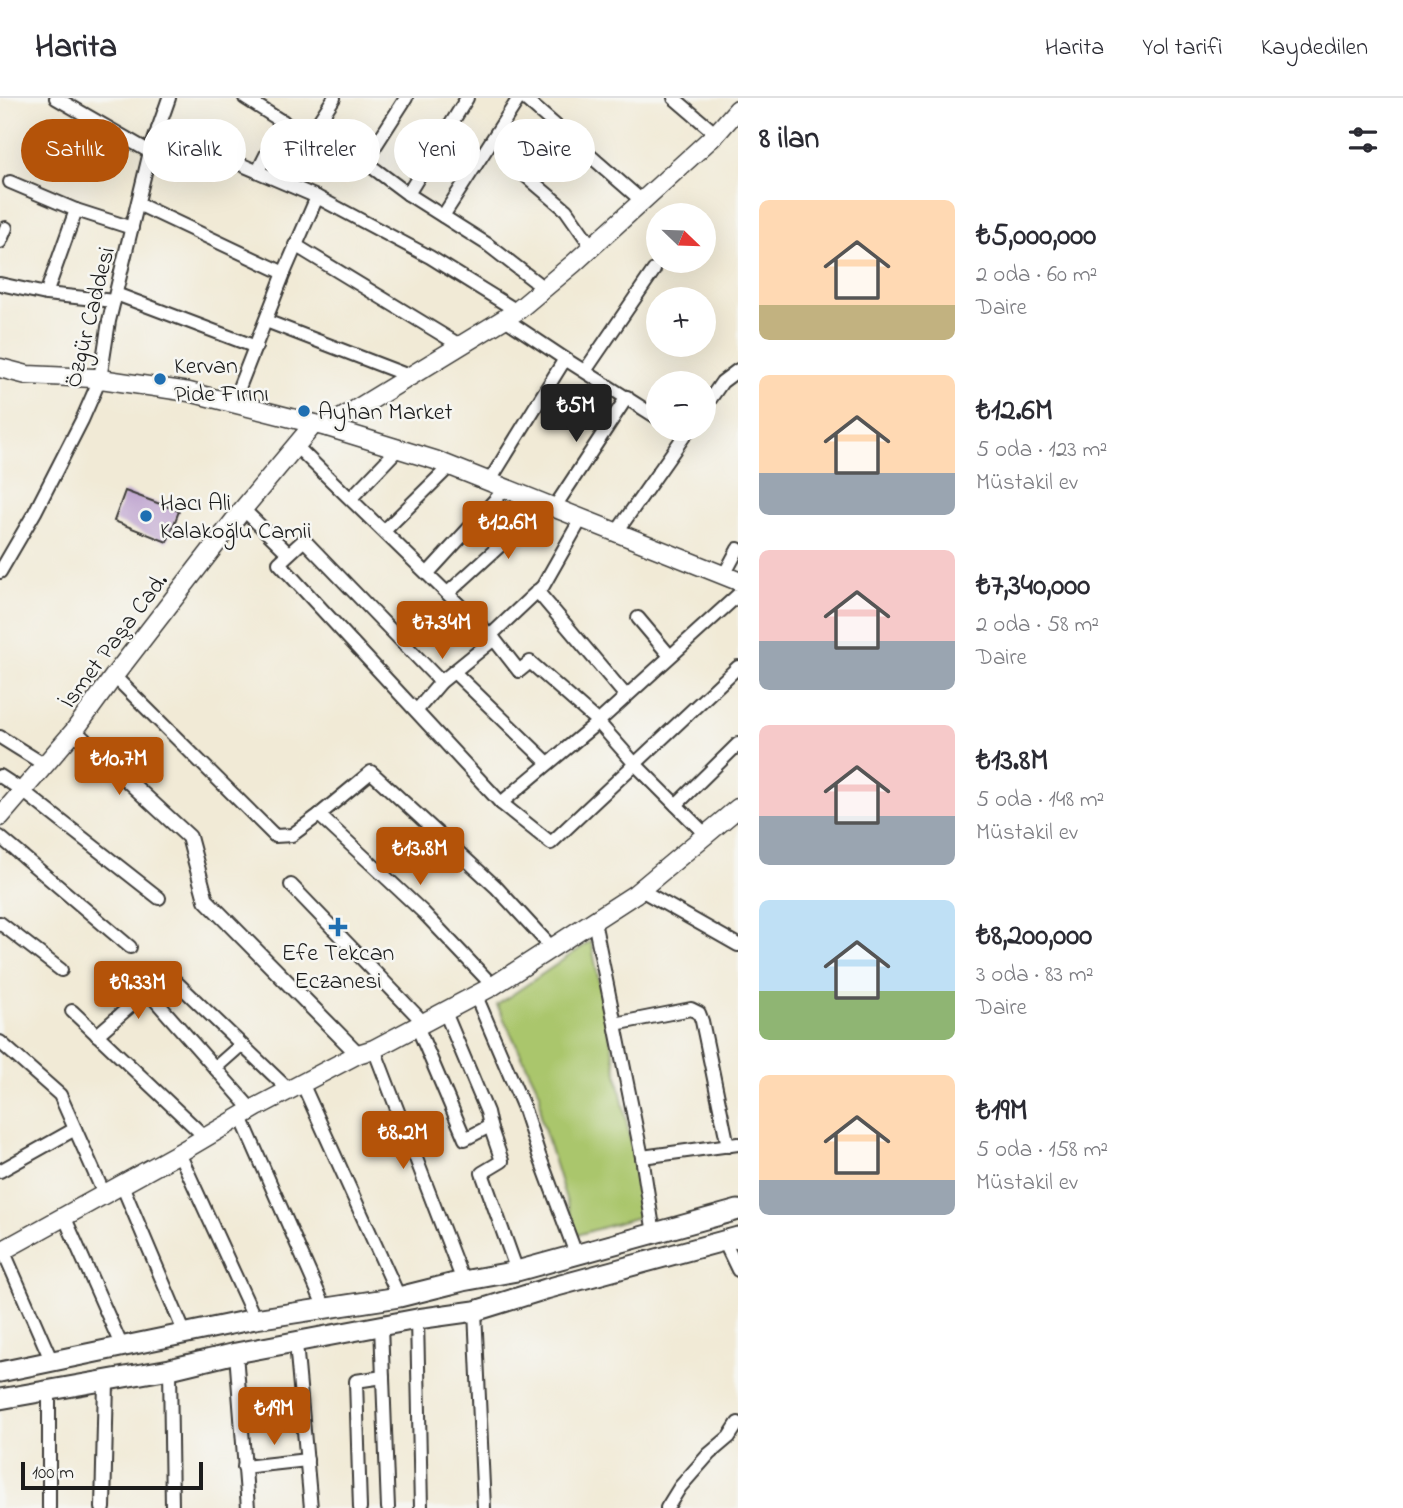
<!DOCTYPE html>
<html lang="tr">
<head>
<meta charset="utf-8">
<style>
	body { margin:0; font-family:"Indie Flower",sans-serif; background:#f2f2f3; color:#2b2b33; height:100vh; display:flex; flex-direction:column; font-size:26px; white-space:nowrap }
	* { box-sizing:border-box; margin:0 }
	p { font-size:23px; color:#7c7c81 }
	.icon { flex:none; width:38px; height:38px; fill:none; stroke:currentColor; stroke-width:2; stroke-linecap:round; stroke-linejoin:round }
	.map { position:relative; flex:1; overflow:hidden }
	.drawer { display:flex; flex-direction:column; background:#fff; width:665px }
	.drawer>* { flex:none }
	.banner { position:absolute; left:21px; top:21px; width:611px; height:63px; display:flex; gap:14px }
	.needle { width:46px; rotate:113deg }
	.tools { position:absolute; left:646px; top:105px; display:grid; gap:14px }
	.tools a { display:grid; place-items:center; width:70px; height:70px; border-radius:50%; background:#fff; box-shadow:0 7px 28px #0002; font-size:35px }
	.scale { position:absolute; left:21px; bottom:18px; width:182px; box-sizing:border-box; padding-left:7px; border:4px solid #1c1c1c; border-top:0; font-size:19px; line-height:24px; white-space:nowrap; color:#1c1c1c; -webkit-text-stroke:5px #f6f6f2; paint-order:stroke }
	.price { position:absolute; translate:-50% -60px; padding:0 16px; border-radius:7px; background:#b45309; color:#fff; font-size:23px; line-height:46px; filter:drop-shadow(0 2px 4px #0008) }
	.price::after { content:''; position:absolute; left:50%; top:42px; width:21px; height:16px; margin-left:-10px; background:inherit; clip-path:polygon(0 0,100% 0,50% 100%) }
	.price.current { background:#222; color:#fff }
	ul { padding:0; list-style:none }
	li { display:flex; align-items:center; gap:21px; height:175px; padding:0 21px }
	li span { display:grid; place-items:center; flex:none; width:196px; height:140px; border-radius:10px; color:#555 }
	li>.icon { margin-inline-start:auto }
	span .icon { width:84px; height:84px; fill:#fffc; stroke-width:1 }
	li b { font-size:30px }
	h2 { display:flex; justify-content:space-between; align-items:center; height:84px; padding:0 21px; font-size:30px }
	.pill { padding:0 24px; border-radius:32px; background:#fff; box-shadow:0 7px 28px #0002; font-size:24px; line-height:63px }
	.pill.current { background:#b45309; color:#fff }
	header { display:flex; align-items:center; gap:42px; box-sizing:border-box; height:98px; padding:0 35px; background:#fff; border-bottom:2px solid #e1e1e2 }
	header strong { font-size:33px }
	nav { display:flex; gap:38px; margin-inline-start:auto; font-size:24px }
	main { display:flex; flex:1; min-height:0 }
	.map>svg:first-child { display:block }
	.green { fill:#aac66c; stroke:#637144; stroke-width:2 }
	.building { fill:#c3aad2 }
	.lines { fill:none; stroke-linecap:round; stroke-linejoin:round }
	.minor-casing { stroke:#3c3b38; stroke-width:16 }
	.tertiary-casing { stroke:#3c3b38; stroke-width:18 }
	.secondary-casing { stroke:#3c3b38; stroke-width:21 }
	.primary-casing { stroke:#3c3b38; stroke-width:23 }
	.minor { stroke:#fff; stroke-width:12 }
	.tertiary { stroke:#fff; stroke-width:14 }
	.secondary { stroke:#fff; stroke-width:18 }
	.primary { stroke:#fff; stroke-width:19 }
	.poi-dot { fill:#1f6fb2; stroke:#f6f6f2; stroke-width:2.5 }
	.labels { text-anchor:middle; stroke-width:5; stroke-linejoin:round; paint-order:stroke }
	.street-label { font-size:24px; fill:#1c1c1c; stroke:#f6f6f2 }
	.poi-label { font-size:24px; fill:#1c1c1c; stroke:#f6f6f2; text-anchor:start }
</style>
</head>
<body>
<header>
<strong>Harita</strong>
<nav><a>Harita</a><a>Yol tarifi</a><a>Kaydedilen</a></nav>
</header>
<main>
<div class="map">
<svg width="738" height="1410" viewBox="0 0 738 1410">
	<rect width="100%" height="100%" fill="#f6f6f2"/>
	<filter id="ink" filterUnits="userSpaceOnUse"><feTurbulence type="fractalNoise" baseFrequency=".0143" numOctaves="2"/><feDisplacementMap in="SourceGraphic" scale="14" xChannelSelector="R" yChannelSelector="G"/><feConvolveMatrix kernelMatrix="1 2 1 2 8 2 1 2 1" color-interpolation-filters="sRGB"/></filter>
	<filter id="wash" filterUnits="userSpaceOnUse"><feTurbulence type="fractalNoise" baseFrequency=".00686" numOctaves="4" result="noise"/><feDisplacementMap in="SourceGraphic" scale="28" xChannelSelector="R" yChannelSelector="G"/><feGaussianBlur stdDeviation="1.57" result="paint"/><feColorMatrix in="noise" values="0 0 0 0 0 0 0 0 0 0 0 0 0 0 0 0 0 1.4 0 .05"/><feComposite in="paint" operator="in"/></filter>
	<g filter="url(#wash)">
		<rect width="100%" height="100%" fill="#f1ead6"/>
		<path class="green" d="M 591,843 L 645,1117 L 577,1137 L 541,1021 L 540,995 L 497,907 Z"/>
		<g id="blocks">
			<path class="building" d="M 125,393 L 179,413 L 167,444 L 114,423 Z"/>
		</g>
	</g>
	<g filter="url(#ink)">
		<use href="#blocks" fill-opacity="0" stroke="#3c3b38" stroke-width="2"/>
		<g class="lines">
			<defs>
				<g id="minor">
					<path d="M 56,0 L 150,54"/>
					<path d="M 245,0 L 308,40 L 334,0"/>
					<path d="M 524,0 L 642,103"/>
					<path d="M 674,0 L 716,36"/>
					<path d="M 317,28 L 408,96 L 487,146 L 545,191"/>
					<path d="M 158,31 L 317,99 L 430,159 L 517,213"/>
					<path d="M 365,64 L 406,0"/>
					<path d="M 513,67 L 566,112 L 592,149"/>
					<path d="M 258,73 L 283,23"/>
					<path d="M 10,84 L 76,112 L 132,130"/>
					<path d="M 408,96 L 467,0"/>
					<path d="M 138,106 L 284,175"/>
					<path d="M 443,118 L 519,0"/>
					<path d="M 0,144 L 6,130"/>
					<path d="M 295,147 L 461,248"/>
					<path d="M 0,186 L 46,196 L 114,203"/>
					<path d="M 46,196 L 76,112"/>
					<path d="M 116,196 L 256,249"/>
					<path d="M 505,221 L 565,261 L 658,320"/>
					<path d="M 266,223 L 409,278"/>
					<path d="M 585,273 L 654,172"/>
					<path d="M 233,305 L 284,175 L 317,99"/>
					<path d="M 704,310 L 722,284 L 738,272"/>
					<path d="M 296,348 L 494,541 L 519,573 L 530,564 L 598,624 L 635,666 L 706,737"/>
					<path d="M 489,384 L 565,261"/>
					<path d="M 351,400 L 398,351"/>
					<path d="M 554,410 L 627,299"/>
					<path d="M 243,411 L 288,455"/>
					<path d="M 384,433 L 450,368"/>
					<path d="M 616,435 L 689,331"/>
					<path d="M 0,474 L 35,414 L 82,322 L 100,281 L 109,223 L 150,54 L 169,0"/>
					<path d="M 428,475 L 505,391"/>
					<path d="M 724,477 L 738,451"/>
					<path d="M 537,493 L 626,598"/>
					<path d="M 448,495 L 527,423 L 543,406"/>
					<path d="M 638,520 L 670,558"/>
					<path d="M 491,537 L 543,488 L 581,421"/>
					<path d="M 454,574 L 548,665"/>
					<path d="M 114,578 L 275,738 L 292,737 L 319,717 L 371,674 L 496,789 L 553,851"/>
					<path d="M 441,584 L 304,442 L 279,465 L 501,705 L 551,745 L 738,569"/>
					<path d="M 417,612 L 441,584 L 494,541"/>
					<path d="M 0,639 L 45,667"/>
					<path d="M 0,678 L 23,693 L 159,800"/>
					<path d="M 501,705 L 598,624 L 738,497"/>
					<path d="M 676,707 L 738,646"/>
					<path d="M 319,717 L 423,814 L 493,888"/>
					<path d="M 0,739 L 130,849"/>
					<path d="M 291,787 L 424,925"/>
					<path d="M 641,792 L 738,847"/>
					<path d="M 594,823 L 642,1059 L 654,1136"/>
					<path d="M 0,825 L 61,872"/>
					<path d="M 170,878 L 289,992"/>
					<path d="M 147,893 L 252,1012"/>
					<path d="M 476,898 L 523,1008 L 539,1057 L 576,1156"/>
					<path d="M 72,913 L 206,1040"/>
					<path d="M 445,914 L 487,1014 L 490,1028"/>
					<path d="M 615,926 L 691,911 L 699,915 L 702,923 L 728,1048"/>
					<path d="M 417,928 L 465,1041 L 490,1028 L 502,1063 L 482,1075 L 517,1173"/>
					<path d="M 97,937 L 157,885"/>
					<path d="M 0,944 L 60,997 L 104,1096"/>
					<path d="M 374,951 L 463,1183"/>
					<path d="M 215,970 L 241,947"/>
					<path d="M 302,985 L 399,1199"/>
					<path d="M 241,1019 L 325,1210"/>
					<path d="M 179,1055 L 255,1221"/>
					<path d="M 642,1059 L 738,1046"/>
					<path d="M 0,1073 L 75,1031"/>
					<path d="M 122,1087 L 185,1236"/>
					<path d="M 64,1118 L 122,1249"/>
					<path d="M 724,1143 L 738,1172"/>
					<path d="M 3,1152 L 52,1264"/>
					<path d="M 475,1213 L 484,1410"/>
					<path d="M 417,1221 L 421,1410"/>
					<path d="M 381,1228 L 388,1410"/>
					<path d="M 296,1245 L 311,1410"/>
					<path d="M 236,1255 L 248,1410"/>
					<path d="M 170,1271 L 172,1410"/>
					<path d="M 244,1369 L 307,1362"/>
					<path d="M 49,1410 L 49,1294"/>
					<path d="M 360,1410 L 356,1283 L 383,1279"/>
					<path d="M 667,1410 L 680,1389 L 709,1356 L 729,1339 L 738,1325"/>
				</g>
				<g id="tertiary">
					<path d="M 74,633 L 189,739 L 206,802 L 358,956"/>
					<path d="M 103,1410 L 106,1284"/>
				</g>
				<g id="secondary">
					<path d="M 0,270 L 27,277 L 94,280 L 189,294 L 327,329 L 435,362 L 738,483"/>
					<path d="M 327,329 L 517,213 L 573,166 L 716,36 L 738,11"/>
					<path d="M 0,719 L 74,633 L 114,578 L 243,411 L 314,326"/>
					<path d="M 0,1154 L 179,1055 L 257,1009 L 358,956 L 374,951 L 493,888 L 635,796 L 738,710"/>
				</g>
				<g id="primary">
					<path d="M 0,1274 L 255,1221 L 399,1199 L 463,1183 L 517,1173 L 738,1112"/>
					<path d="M 0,1301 L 170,1271 L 236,1255 L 417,1221 L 475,1213 L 546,1191 L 738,1139"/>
				</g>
			</defs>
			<use href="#minor" class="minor-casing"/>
			<use href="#tertiary" class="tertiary-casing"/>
			<use href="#secondary" class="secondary-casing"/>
			<use href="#primary" class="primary-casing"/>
			<use href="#minor" class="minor"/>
			<use href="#tertiary" class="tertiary"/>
			<use href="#secondary" class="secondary"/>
			<use href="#primary" class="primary"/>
		</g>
	</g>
	<g class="poi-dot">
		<circle cx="160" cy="281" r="7"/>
		<circle cx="304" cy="313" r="7"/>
		<circle cx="146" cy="418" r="7"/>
		<path d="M334.5 818.5h7v7h7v7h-7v7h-7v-7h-7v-7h7z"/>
	</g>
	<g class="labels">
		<g class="street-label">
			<text transform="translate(89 219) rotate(-76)" y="8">Özgür Caddesi</text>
			<text transform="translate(113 542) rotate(-53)" y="8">İsmet Paşa Cad.</text>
		</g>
		<g class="poi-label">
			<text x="174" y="275">Kervan<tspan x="174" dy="28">Pide Fırını</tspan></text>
			<text x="318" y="321">Ayhan Market</text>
			<text x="160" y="412">Hacı Ali<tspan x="160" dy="28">Kalakoğlu Camii</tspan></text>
			<text x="338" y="862" text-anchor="middle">Efe Tekcan<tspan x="338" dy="28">Eczanesi</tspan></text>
		</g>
	</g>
</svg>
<div class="tools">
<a><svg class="needle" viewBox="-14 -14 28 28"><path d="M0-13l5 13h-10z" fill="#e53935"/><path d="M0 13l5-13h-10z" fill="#7c7c81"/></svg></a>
<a>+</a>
<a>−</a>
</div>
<div class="scale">100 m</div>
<b class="price current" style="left:576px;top:346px">₺5M</b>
<b class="price" style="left:508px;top:463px">₺12.6M</b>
<b class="price" style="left:442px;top:563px">₺7.34M</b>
<b class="price" style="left:119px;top:699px">₺10.7M</b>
<b class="price" style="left:420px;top:789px">₺13.8M</b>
<b class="price" style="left:138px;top:923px">₺9.33M</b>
<b class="price" style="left:403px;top:1073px">₺8.2M</b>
<b class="price" style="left:274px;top:1349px">₺19M</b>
<div class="banner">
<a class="pill current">Satılık</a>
<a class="pill">Kiralık</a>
<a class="pill">Filtreler</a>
<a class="pill">Yeni</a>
<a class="pill">Daire</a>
</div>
</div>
<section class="drawer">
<h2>8 ilan<svg class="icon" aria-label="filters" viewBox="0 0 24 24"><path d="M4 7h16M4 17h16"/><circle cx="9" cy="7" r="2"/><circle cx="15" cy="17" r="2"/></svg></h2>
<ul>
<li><span style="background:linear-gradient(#ffd9b3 75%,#c2b280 0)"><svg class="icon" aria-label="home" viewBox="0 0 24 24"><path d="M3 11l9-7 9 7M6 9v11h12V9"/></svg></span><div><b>₺5,000,000</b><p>2 oda · 60 m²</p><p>Daire</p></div></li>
<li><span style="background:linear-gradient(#ffd9b3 70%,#9aa5b1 0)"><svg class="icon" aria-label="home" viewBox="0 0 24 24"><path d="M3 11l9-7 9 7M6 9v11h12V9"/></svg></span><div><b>₺12.6M</b><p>5 oda · 123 m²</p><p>Müstakil ev</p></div></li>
<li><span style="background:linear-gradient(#f6c9c9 65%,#9aa5b1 0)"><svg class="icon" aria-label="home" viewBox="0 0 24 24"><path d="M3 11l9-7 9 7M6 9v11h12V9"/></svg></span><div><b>₺7,340,000</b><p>2 oda · 58 m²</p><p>Daire</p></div></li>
<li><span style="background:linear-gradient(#f6c9c9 65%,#9aa5b1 0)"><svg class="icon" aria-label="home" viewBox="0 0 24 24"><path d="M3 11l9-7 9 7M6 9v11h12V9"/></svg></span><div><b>₺13.8M</b><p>5 oda · 148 m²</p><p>Müstakil ev</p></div></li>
<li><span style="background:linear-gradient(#bfe0f5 65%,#8fb573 0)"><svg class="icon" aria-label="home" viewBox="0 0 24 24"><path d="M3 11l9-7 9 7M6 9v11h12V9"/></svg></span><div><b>₺8,200,000</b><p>3 oda · 83 m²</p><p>Daire</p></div></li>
<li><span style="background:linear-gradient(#ffd9b3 75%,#9aa5b1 0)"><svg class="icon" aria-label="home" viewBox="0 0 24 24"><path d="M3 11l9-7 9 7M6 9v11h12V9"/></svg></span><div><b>₺19M</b><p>5 oda · 158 m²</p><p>Müstakil ev</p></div></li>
</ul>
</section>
</main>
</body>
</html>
